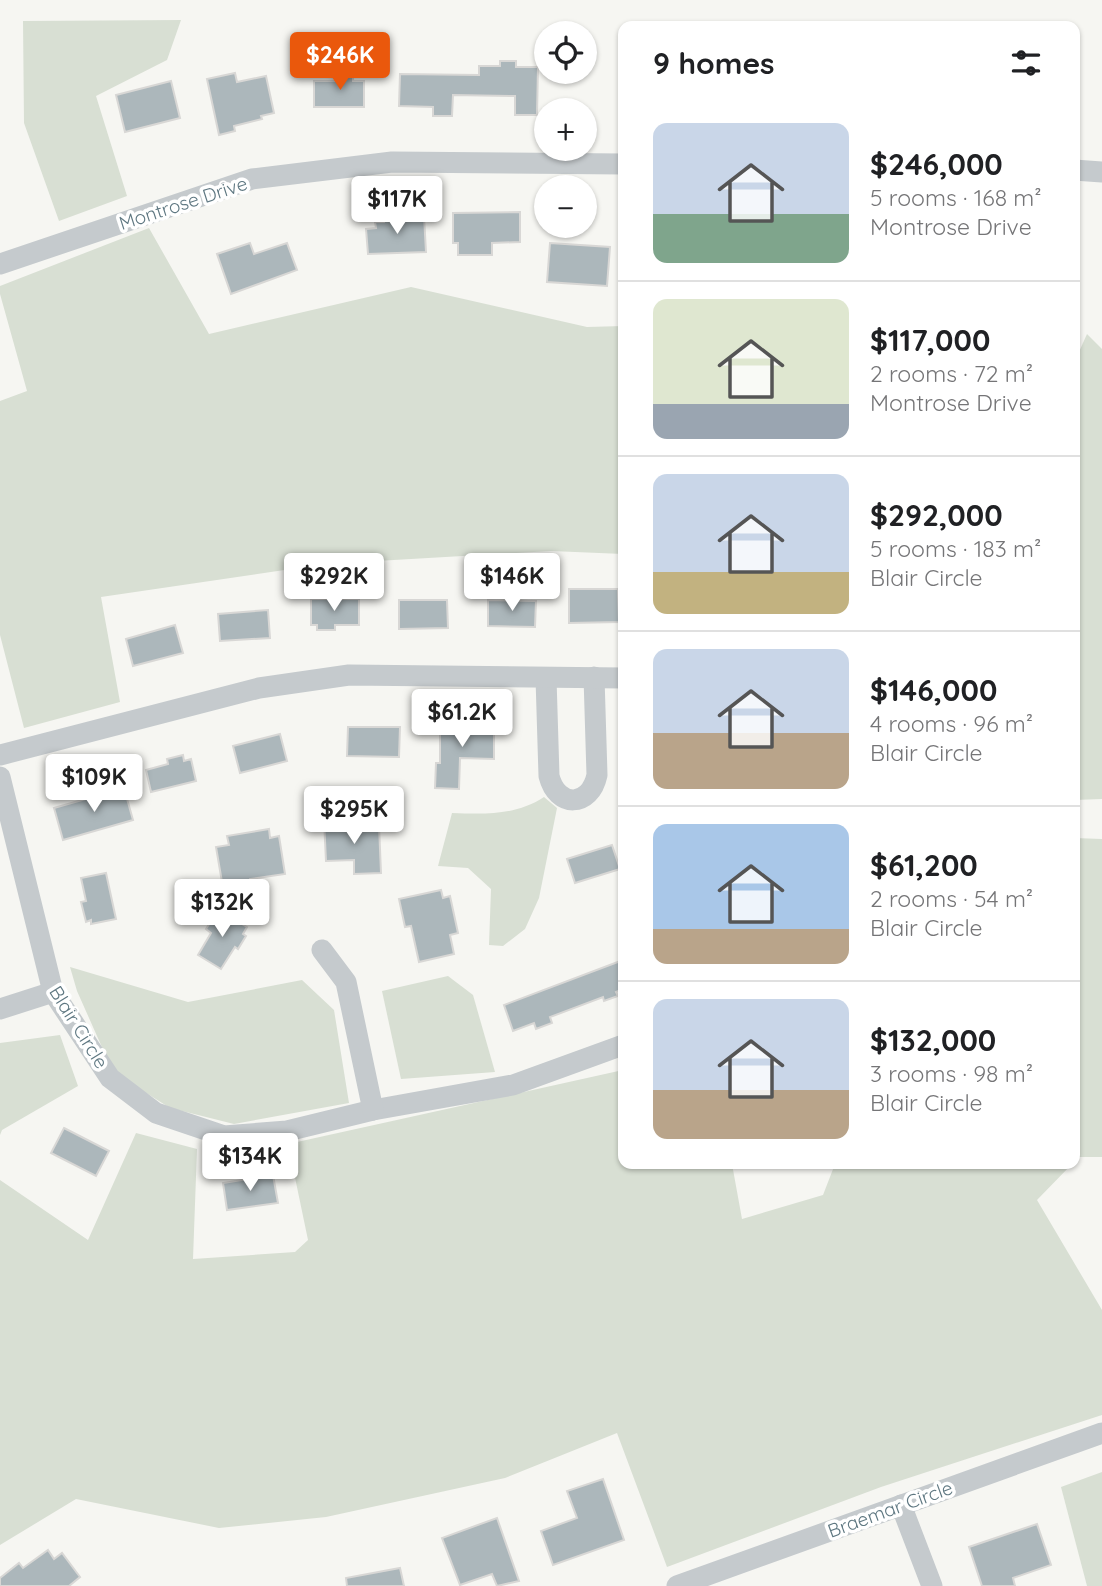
<!DOCTYPE html>
<html lang="en">
<head>
<meta charset="utf-8">
<style>
	body { margin:0; font-family:Quicksand,sans-serif; background:#f2f2f2; color:#202124; height:100vh; display:flex; flex-direction:column; font-size:26px; white-space:nowrap }
	* { box-sizing:border-box; margin:0 }
	p { font-size:23px; color:#757577 }
	.icon { flex:none; width:38px; height:38px; fill:none; stroke:currentColor; stroke-width:2; stroke-linecap:round; stroke-linejoin:round }
	.map { position:relative; flex:1; overflow:hidden }
	.details { position:absolute; left:618px; top:21px; width:462px; height:1148px; display:flex; flex-direction:column; background:#fff; border-radius:14px; box-shadow:0 2px 5px #0004 }
	.details>* { flex:none }
	.fabs { position:absolute; left:534px; top:21px; display:grid; gap:14px }
	.fabs a { display:grid; place-items:center; width:63px; height:63px; border-radius:50%; background:#fff; box-shadow:0 2px 5px #0004; font-size:35px }
	.price { position:absolute; translate:-50% -60px; padding:0 16px; border-radius:7px; background:#fff; color:#222; font-size:23px; line-height:46px; filter:drop-shadow(0 2px 4px #0008) }
	.price::after { content:''; position:absolute; left:50%; top:42px; width:21px; height:16px; margin-left:-10px; background:inherit; clip-path:polygon(0 0,100% 0,50% 100%) }
	.price.active { background:#ea580c; color:#fff }
	ul { padding:0; list-style:none }
	li { display:flex; align-items:center; gap:21px; height:175px; padding:0 35px }
	li+li { border-top:2px solid #e0e0e0 }
	li span { display:grid; place-items:center; flex:none; width:196px; height:140px; border-radius:14px; color:#555 }
	li>.icon { margin-inline-start:auto }
	span .icon { width:84px; height:84px; fill:#fffc; stroke-width:1 }
	li b { font-size:30px }
	h2 { display:flex; justify-content:space-between; align-items:center; height:84px; padding:0 35px; font-size:30px }
	.map>svg:first-child { display:block }
	.green { fill:#d8dfd3 }
	.building { fill:#acb7bb; stroke:#d8d7d5; stroke-width:2 }
	.lines { fill:none; stroke-linecap:round; stroke-linejoin:round }
	.minor { stroke:#c5cacd; stroke-width:21 }
	.labels { text-anchor:middle; stroke-width:7; stroke-linejoin:round; paint-order:stroke }
	.street-label { font-size:19px; fill:#5e7781; stroke:#fff }
</style>
</head>
<body>
<div class="map">
<svg width="1102" height="1586" viewBox="0 0 1102 1586">
	<rect width="100%" height="100%" fill="#f6f6f2"/>
	<g class="green">
		<path d="M 181,20 L 167,60 L 96,96 L 127,196 L 59,221 L 24,123 L 23,21 Z"/>
		<path d="M 149,228 L 209,334 L 411,287 L 587,327 L 623,326 L 623,554 L 551,551 L 325,564 L 101,597 L 120,702 L 24,728 L 0,635 L 0,401 L 27,391 L 0,294 L 0,286 Z"/>
		<path d="M 1087,334 L 1102,349 L 1102,799 L 1075,800 L 1074,363 Z"/>
		<path d="M 544,797 L 557,808 L 539,898 L 525,929 L 503,946 L 489,945 L 491,889 L 468,868 L 438,866 L 452,813 C 484,814 515,816 544,797 Z"/>
		<path d="M 1075,838 L 1102,839 L 1102,1157 L 1079,1157 L 1075,1161 Z"/>
		<path d="M 70,967 L 188,1002 L 302,980 L 334,1010 L 349,1103 L 234,1124 L 170,1108 L 113,1072 L 77,991 Z"/>
		<path d="M 448,976 L 473,995 L 495,1072 L 401,1079 L 382,991 Z"/>
		<path d="M 60,1035 L 78,1086 L 2,1130 L 0,1135 L 0,1043 Z"/>
		<path d="M 623,1070 L 623,1164 L 732,1164 L 742,1219 L 823,1195 L 835,1164 L 1072,1164 L 1037,1200 L 1102,1310 L 1102,1415 L 881,1487 L 667,1567 L 617,1433 L 505,1478 L 326,1517 L 219,1528 L 76,1499 L 0,1545 L 0,1180 L 88,1240 L 136,1133 L 197,1149 L 193,1259 L 295,1252 L 308,1240 L 288,1144 Z"/>
		<path d="M 1102,1472 L 1102,1586 L 1087,1586 L 1061,1487 Z"/>
	</g>
	<g class="building">
		<path d="M 500,61 L 516,61 L 516,67 L 538,67 L 537,115 L 515,115 L 515,96 L 453,95 L 452,116 L 433,116 L 433,107 L 399,106 L 400,74 L 479,75 L 479,66 L 500,66 Z"/>
		<path d="M 335,71 L 353,71 L 353,81 L 364,81 L 364,107 L 314,107 L 314,81 L 335,81 Z"/>
		<path d="M 235,73 L 237,82 L 266,76 L 274,113 L 261,116 L 262,119 L 234,126 L 235,131 L 219,135 L 207,79 Z"/>
		<path d="M 171,81 L 180,118 L 125,132 L 116,95 Z"/>
		<path d="M 520,212 L 520,242 L 492,243 L 492,255 L 458,255 L 458,243 L 453,243 L 453,213 Z"/>
		<path d="M 424,216 L 426,252 L 368,254 L 366,229 L 376,228 L 375,222 L 384,222 L 384,218 Z"/>
		<path d="M 250,243 L 254,254 L 287,243 L 297,270 L 231,294 L 217,254 Z"/>
		<path d="M 550,243 L 610,247 L 607,286 L 547,282 Z"/>
		<path d="M 569,589 L 618,589 L 619,622 L 569,623 Z"/>
		<path d="M 311,599 L 359,599 L 359,625 L 335,625 L 335,630 L 317,630 L 317,625 L 311,625 Z"/>
		<path d="M 399,600 L 447,600 L 448,628 L 399,629 Z"/>
		<path d="M 488,600 L 536,601 L 535,627 L 488,626 Z"/>
		<path d="M 268,610 L 270,638 L 220,641 L 218,614 Z"/>
		<path d="M 175,625 L 183,653 L 133,666 L 126,639 Z"/>
		<path d="M 440,722 L 494,722 L 494,759 L 460,758 L 459,789 L 435,788 L 436,763 L 440,763 Z"/>
		<path d="M 348,727 L 400,727 L 399,757 L 347,756 Z"/>
		<path d="M 280,734 L 287,761 L 240,773 L 233,746 Z"/>
		<path d="M 183,755 L 184,761 L 191,759 L 196,781 L 151,792 L 146,770 L 168,764 L 167,759 Z"/>
		<path d="M 124,788 L 133,820 L 63,840 L 54,808 Z"/>
		<path d="M 345,819 L 345,827 L 379,825 L 381,873 L 354,874 L 354,860 L 326,861 L 324,820 Z"/>
		<path d="M 269,829 L 270,838 L 279,836 L 285,874 L 250,879 L 250,883 L 223,888 L 216,847 L 229,845 L 227,836 Z"/>
		<path d="M 612,845 L 620,869 L 575,883 L 567,859 Z"/>
		<path d="M 106,873 L 116,919 L 91,924 L 91,920 L 86,922 L 81,902 L 86,901 L 81,878 Z"/>
		<path d="M 441,890 L 443,898 L 450,896 L 458,933 L 450,935 L 454,954 L 419,962 L 411,926 L 405,927 L 399,899 Z"/>
		<path d="M 218,910 L 247,927 L 243,934 L 246,936 L 238,949 L 235,947 L 221,969 L 198,955 L 211,933 L 206,929 Z"/>
		<path d="M 623,960 L 623,989 L 616,992 L 618,996 L 604,1001 L 603,997 L 550,1017 L 552,1023 L 536,1029 L 534,1023 L 513,1031 L 504,1005 Z"/>
		<path d="M 64,1128 L 109,1151 L 96,1176 L 51,1153 Z"/>
		<path d="M 273,1175 L 278,1203 L 227,1210 L 223,1183 Z"/>
		<path d="M 603,1479 L 624,1540 L 553,1565 L 541,1531 L 577,1518 L 567,1491 Z"/>
		<path d="M 497,1518 L 519,1581 L 497,1586 L 492,1574 L 460,1585 L 442,1538 Z"/>
		<path d="M 1037,1524 L 1051,1565 L 1013,1578 L 1015,1586 L 982,1586 L 969,1547 Z"/>
		<path d="M 48,1550 L 54,1559 L 62,1553 L 80,1577 L 69,1586 L 0,1586 L 0,1578 L 19,1563 L 23,1568 Z"/>
		<path d="M 400,1568 L 404,1586 L 347,1586 L 346,1578 Z"/>
	</g>
	<g class="lines">
		<g class="minor">
			<path d="M 1074,170 L 1102,172"/>
			<path d="M 0,264 L 252,179 L 392,162 L 623,164"/>
			<path d="M 546,678 L 549,776 C 557,808 590,808 597,775 L 594,677"/>
			<path d="M 0,755 L 259,688 L 349,675 L 623,678"/>
			<path d="M 0,777 L 53,992 L 110,1078 L 156,1113 L 224,1136 L 287,1131 L 373,1110 L 513,1085 L 623,1045"/>
			<path d="M 322,950 L 346,982 L 373,1110"/>
			<path d="M 0,1009 L 53,992"/>
			<path d="M 901,1505 L 932,1586"/>
			<path d="M 677,1586 L 1102,1433"/>
		</g>
	</g>
	<g class="labels">
		<g class="street-label">
			<text transform="translate(183 203) rotate(-18)" y="7">Montrose Drive</text>
			<text transform="translate(79 1027) rotate(58)" y="7">Blair Circle</text>
			<text transform="translate(890 1509) rotate(-20)" y="7">Braemar Circle</text>
		</g>
	</g>
</svg>
<div class="fabs">
<a><svg class="icon" aria-label="locate" viewBox="0 0 24 24"><circle cx="12" cy="12" r="6"/><path d="M12 2v4M12 18v4M2 12h4M18 12h4"/></svg></a>
<a>+</a>
<a>−</a>
</div>
<b class="price active" style="left:340px;top:92px">$246K</b>
<b class="price" style="left:397px;top:236px">$117K</b>
<b class="price" style="left:334px;top:613px">$292K</b>
<b class="price" style="left:512px;top:613px">$146K</b>
<b class="price" style="left:462px;top:749px">$61.2K</b>
<b class="price" style="left:94px;top:814px">$109K</b>
<b class="price" style="left:354px;top:846px">$295K</b>
<b class="price" style="left:222px;top:939px">$132K</b>
<b class="price" style="left:250px;top:1193px">$134K</b>
<section class="details">
<h2>9 homes<svg class="icon" aria-label="filters" viewBox="0 0 24 24"><path d="M4 7h16M4 17h16"/><circle cx="9" cy="7" r="2"/><circle cx="15" cy="17" r="2"/></svg></h2>
<ul>
<li><span style="background:linear-gradient(#c9d6e8 65%,#7fa58c 0)"><svg class="icon" aria-label="home" viewBox="0 0 24 24"><path d="M3 11l9-7 9 7M6 9v11h12V9"/></svg></span><div><b>$246,000</b><p>5 rooms · 168 m²</p><p>Montrose Drive</p></div></li>
<li><span style="background:linear-gradient(#dfe7d0 75%,#9aa5b1 0)"><svg class="icon" aria-label="home" viewBox="0 0 24 24"><path d="M3 11l9-7 9 7M6 9v11h12V9"/></svg></span><div><b>$117,000</b><p>2 rooms · 72 m²</p><p>Montrose Drive</p></div></li>
<li><span style="background:linear-gradient(#c9d6e8 70%,#c2b280 0)"><svg class="icon" aria-label="home" viewBox="0 0 24 24"><path d="M3 11l9-7 9 7M6 9v11h12V9"/></svg></span><div><b>$292,000</b><p>5 rooms · 183 m²</p><p>Blair Circle</p></div></li>
<li><span style="background:linear-gradient(#c9d6e8 60%,#b9a48a 0)"><svg class="icon" aria-label="home" viewBox="0 0 24 24"><path d="M3 11l9-7 9 7M6 9v11h12V9"/></svg></span><div><b>$146,000</b><p>4 rooms · 96 m²</p><p>Blair Circle</p></div></li>
<li><span style="background:linear-gradient(#a9c7e8 75%,#b9a48a 0)"><svg class="icon" aria-label="home" viewBox="0 0 24 24"><path d="M3 11l9-7 9 7M6 9v11h12V9"/></svg></span><div><b>$61,200</b><p>2 rooms · 54 m²</p><p>Blair Circle</p></div></li>
<li><span style="background:linear-gradient(#c9d6e8 65%,#b9a48a 0)"><svg class="icon" aria-label="home" viewBox="0 0 24 24"><path d="M3 11l9-7 9 7M6 9v11h12V9"/></svg></span><div><b>$132,000</b><p>3 rooms · 98 m²</p><p>Blair Circle</p></div></li>
</ul>
</section>
</div>
</body>
</html>
